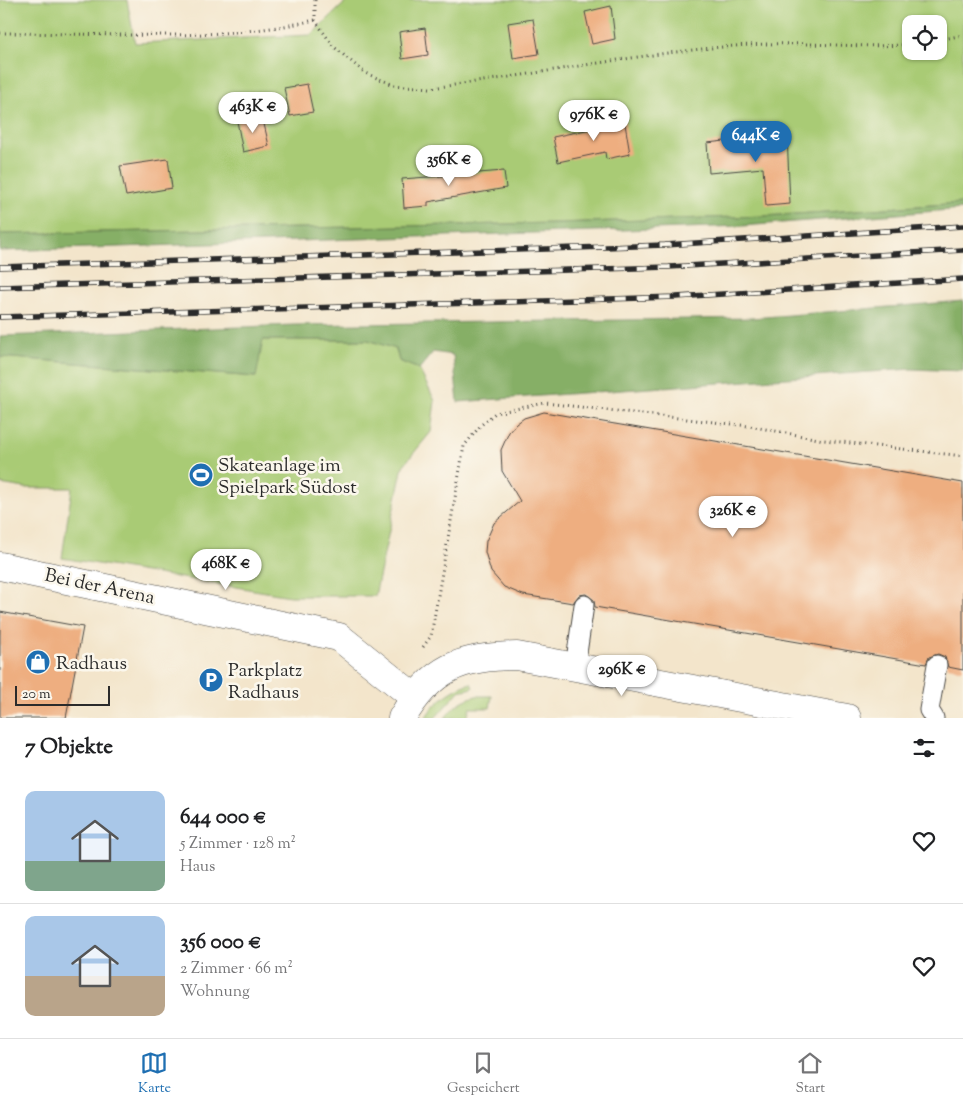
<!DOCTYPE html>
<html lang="de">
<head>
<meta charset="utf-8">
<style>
	body { margin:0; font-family:"Sorts Mill Goudy",serif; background:#f6f6f6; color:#202124; height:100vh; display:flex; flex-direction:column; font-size:19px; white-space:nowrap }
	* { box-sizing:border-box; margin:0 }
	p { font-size:16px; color:#757577 }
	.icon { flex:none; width:28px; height:28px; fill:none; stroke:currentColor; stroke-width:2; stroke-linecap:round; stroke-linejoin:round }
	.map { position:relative; height:718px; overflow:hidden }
	.details { display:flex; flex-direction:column; background:#fff; flex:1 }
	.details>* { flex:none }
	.fabs { position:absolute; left:902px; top:15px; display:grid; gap:10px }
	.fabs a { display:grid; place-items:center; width:45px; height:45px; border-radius:10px; background:#fff; box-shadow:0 1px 4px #0004; font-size:25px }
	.scale { position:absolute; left:15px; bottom:12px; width:95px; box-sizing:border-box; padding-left:5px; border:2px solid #2b2b2b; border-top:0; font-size:14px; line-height:18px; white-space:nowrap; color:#2b2b2b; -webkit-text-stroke:4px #fbf7ec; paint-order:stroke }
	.price { position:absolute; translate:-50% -42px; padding:0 11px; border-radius:18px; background:#fff; color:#222; font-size:16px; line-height:32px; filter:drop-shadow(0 1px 2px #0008) }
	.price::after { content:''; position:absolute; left:50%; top:30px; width:15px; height:11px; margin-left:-8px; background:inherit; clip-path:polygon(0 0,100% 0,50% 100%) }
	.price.selected { background:#1f6fb2; color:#fff }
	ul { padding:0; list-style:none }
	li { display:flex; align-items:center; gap:15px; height:125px; padding:0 25px }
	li+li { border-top:1px solid #e0e0e0 }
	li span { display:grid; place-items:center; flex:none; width:140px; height:100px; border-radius:10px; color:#555 }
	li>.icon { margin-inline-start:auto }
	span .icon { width:60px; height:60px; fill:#fffc; stroke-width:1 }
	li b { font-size:21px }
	h2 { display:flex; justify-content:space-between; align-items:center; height:60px; padding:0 25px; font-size:21px }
	.dock { display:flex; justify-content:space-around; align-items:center; height:70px; border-top:1px solid #e0e0e0; background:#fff; font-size:14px; color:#757577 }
	.dock a { display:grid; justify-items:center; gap:2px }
	.dock .selected { color:#1f6fb2 }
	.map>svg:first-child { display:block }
	.green { fill:#a9cb74; stroke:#6a7b50; fill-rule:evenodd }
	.forest { fill:#86af66; stroke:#586d48 }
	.building { fill:#eeae80 }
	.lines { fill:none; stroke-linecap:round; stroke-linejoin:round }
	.lane-casing { stroke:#494743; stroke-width:21 }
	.street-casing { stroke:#494743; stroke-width:29 }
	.path { stroke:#494743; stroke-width:3; stroke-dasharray:1 4; stroke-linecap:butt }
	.lane { stroke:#fff; stroke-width:19 }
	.street { stroke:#fff; stroke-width:28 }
	.rail-casing { stroke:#2b2b2b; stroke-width:5.5 }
	.rail { stroke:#fbf7ec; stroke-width:4; stroke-dasharray:11; stroke-linecap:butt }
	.labels { text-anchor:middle; stroke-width:5; stroke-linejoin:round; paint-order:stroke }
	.poi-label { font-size:19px; fill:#2b2b2b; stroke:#fbf7ec; text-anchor:start }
	.street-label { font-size:19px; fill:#2b2b2b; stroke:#fbf7ec }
</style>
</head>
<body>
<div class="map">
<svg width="963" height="718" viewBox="0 0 963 718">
	<rect width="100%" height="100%" fill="#fbf7ec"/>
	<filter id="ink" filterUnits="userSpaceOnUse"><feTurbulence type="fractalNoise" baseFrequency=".02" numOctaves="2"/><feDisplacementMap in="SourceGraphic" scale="10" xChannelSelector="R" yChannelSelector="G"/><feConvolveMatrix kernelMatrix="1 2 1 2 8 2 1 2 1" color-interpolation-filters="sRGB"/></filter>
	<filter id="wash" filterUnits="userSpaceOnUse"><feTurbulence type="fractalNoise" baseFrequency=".0096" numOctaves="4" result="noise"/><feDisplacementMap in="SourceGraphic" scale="20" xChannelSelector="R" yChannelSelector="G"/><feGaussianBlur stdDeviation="1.12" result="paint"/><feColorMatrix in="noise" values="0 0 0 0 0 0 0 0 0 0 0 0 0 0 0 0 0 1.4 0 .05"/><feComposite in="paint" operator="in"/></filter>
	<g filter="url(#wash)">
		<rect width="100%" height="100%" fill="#f3e5cb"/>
		<g class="green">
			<path d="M 0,0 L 127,0 L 135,43 L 311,35 L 348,0 L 963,0 L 963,203 L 765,216 L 557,223 L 0,234 ZM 911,24 L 939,24 L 939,51 L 911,51 Z"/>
			<path d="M 262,340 L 368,340 L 396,349 L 399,361 L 419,369 L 435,401 L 431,432 L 403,466 L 375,596 L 290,596 L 62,558 L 72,488 L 25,488 L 0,484 L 0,357 L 255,377 Z"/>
			<path d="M 471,683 L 473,688 L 459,691 L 435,718 L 425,718 C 436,701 452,689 471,683 Z"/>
			<path d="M 476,696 L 492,696 L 490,708 L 470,708 L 467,718 L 445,718 C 454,706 461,700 476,696 Z"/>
		</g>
		<g class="forest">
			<path d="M 963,203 L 963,209 L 743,226 L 0,251 L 0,234 L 557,223 L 765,216 Z"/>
			<path d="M 963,301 L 963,371 L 911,369 L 458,402 L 453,355 L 433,352 L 419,369 L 399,361 L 396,349 L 368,340 L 263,340 L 256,377 L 0,357 L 0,336 L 294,325 L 752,318 Z"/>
		</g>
		<g id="blocks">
			<g class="building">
				<path d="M 611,6 L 615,39 L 592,44 L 585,12 Z"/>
				<path d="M 533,19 L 539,54 L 513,58 L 508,23 Z"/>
				<path d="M 425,28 L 428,55 L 402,59 L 399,32 Z"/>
				<path d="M 307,84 L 313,112 L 290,116 L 284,88 Z"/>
				<path d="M 262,115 L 269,146 L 243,152 L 237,121 Z"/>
				<path d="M 624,118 L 630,154 L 606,159 L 605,152 L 558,162 L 553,137 L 600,127 L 599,122 Z"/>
				<path d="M 787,134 L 790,204 L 766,206 L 763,168 L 709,173 L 707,143 Z"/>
				<path d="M 168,159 L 172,188 L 126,196 L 120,166 Z"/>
				<path d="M 504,171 L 506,188 L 428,202 L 428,206 L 404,208 L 402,179 Z"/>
				<path d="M 544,412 L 963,483 L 963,670 L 948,667 L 945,657 L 938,654 L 929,657 L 926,664 L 595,607 L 594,600 L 586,594 L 579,595 L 573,603 L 523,595 L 504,587 L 491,572 L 485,552 L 486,541 L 494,523 L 520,501 L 502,471 L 501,450 L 509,432 L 516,424 L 524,418 Z"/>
				<path d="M 0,612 L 83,627 L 66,718 L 0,718 Z"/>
			</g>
		</g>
	</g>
	<g filter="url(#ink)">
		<use href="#blocks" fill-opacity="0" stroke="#494743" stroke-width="1"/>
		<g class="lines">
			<defs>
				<g id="lane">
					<path d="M 575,667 L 584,605"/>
					<path d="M 934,718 L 929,710 L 937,665"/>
				</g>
				<g id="street">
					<path d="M 0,566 L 339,637 L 414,697"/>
					<path d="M 402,718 C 431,668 461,656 517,656 L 847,718"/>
				</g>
			</defs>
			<use href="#lane" class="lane-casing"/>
			<use href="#street" class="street-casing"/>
			<g class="path">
				<path d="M 315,0 L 315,20 L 333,46 L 365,73 L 394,85 L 430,88 C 542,75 654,49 768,44 C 816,42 863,49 911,44"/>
				<path d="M 0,33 C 103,33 214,43 315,20"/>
				<path d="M 939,40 L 963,35"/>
				<path d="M 423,647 L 431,636 L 464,446 L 481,425 L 495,413 L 545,403 L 749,426 L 824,440 L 963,456"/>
			</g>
			<use href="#lane" class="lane"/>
			<use href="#street" class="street"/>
			<defs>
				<g id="rail">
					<path d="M 0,267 L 665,245 L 963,226"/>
					<path d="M 0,287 L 669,267 L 963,250"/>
					<path d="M 0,317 L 676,297 L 963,279"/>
				</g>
			</defs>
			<use href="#rail" class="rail-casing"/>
			<use href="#rail" class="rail"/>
		</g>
	</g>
	<defs>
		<symbol id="stadium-disc" viewBox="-11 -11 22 22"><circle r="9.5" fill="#1f6fb2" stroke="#fbf7ec"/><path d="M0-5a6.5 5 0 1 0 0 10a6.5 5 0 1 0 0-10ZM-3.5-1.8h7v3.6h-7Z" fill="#fff"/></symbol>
		<symbol id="shop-disc" viewBox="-11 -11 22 22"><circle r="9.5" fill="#1f6fb2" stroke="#fbf7ec"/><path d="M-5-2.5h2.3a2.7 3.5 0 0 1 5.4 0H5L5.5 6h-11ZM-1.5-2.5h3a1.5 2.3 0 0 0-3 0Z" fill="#fff"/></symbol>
		<symbol id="parking-disc" viewBox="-11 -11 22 22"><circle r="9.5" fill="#1f6fb2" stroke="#fbf7ec"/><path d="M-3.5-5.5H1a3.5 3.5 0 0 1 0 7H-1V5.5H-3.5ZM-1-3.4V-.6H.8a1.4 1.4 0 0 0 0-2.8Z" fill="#fff"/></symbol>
	</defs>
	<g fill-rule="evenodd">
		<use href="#stadium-disc" x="187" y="461" width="28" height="28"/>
		<use href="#shop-disc" x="24" y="648" width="28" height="28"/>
		<use href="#parking-disc" x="197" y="666" width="28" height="28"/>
	</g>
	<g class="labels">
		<g class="poi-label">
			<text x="218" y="471">Skateanlage im<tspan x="218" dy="22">Spielpark Südost</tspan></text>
			<text x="56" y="669">Radhaus</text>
			<text x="228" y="676">Parkplatz<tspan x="228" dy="22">Radhaus</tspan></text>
		</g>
		<g class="street-label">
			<text transform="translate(100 585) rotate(12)" y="7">Bei der Arena</text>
		</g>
	</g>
</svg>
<div class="fabs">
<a><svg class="icon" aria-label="locate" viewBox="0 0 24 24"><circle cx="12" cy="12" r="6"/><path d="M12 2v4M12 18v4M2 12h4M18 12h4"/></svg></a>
</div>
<div class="scale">20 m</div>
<b class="price" style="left:253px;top:134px">463K €</b>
<b class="price" style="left:594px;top:142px">976K €</b>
<b class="price selected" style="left:756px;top:163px">644K €</b>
<b class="price" style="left:449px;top:187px">356K €</b>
<b class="price" style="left:733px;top:538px">326K €</b>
<b class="price" style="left:226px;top:591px">468K €</b>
<b class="price" style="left:622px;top:697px">296K €</b>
</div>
<section class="details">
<h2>7 Objekte<svg class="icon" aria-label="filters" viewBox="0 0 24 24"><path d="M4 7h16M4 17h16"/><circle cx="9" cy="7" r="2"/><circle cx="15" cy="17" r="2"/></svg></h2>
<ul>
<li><span style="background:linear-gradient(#a9c7e8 70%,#7fa58c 0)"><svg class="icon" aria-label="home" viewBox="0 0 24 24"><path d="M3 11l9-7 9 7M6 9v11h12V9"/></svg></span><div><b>644 000 €</b><p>5 Zimmer · 128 m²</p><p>Haus</p></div><svg class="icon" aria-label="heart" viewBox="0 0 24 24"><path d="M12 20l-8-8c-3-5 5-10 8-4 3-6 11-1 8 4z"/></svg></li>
<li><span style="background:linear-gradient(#a9c7e8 60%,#b9a48a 0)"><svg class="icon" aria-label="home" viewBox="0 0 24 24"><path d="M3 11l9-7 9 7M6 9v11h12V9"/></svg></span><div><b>356 000 €</b><p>2 Zimmer · 66 m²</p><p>Wohnung</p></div><svg class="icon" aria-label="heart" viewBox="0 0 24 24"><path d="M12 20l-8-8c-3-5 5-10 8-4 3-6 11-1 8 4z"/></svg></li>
</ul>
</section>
<nav class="dock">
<a class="selected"><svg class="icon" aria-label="map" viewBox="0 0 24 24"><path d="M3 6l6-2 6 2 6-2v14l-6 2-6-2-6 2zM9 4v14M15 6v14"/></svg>Karte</a>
<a><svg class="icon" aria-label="saved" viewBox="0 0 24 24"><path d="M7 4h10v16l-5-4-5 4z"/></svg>Gespeichert</a>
<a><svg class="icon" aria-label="home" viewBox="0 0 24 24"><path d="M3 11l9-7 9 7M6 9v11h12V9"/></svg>Start</a>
</nav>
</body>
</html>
